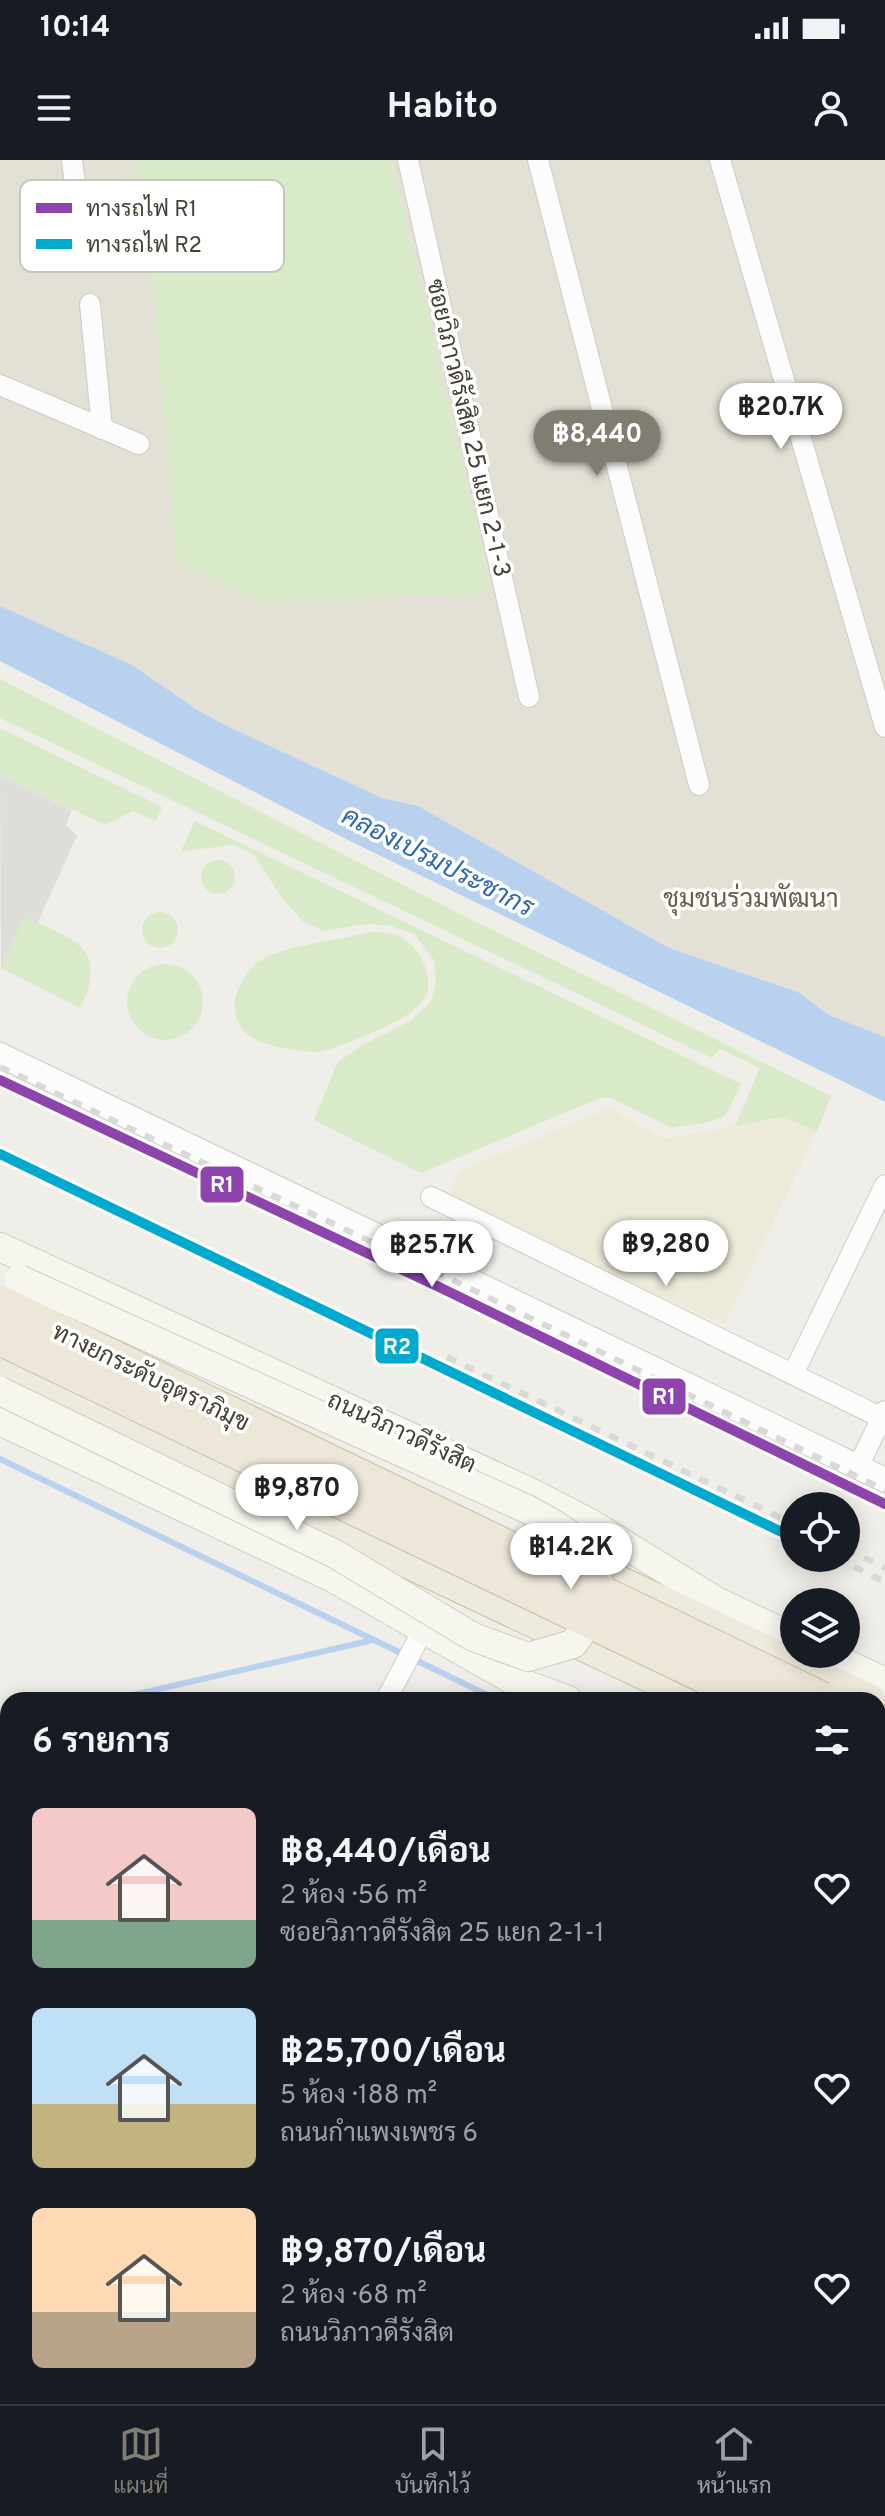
<!DOCTYPE html>
<html lang="th">
<head>
<meta charset="utf-8">
<style>
	body { margin:0; font-family:Overpass,Sarabun,sans-serif; background:#242831; color:#f1f3f6; height:100vh; display:flex; flex-direction:column; font-size:30px; white-space:nowrap }
	* { box-sizing:border-box; margin:0 }
	p { font-size:26px; color:#9ea1a6 }
	.icon { flex:none; width:44px; height:44px; fill:none; stroke:currentColor; stroke-width:2; stroke-linecap:round; stroke-linejoin:round }
	.map { position:relative; flex:1; overflow:hidden }
	.side { position:absolute; left:0px; top:1532px; width:886px; height:712px; display:flex; flex-direction:column; background:#171b24; border-radius:24px 24px 0 0; box-shadow:0 4px 20px #0003 }
	.side>* { flex:none }
	.buttons { position:absolute; left:780px; top:1332px; display:grid; gap:16px }
	.buttons a { display:grid; place-items:center; width:80px; height:80px; border-radius:50%; background:#171b24; box-shadow:0 4px 20px #0003; font-size:40px }
	.price { position:absolute; translate:-50% -68px; padding:0 18px; border-radius:28px; background:#fff; color:#222; font-size:26px; line-height:52px; filter:drop-shadow(0 2px 4px #0008) }
	.price::after { content:''; position:absolute; left:50%; top:48px; width:24px; height:18px; margin-left:-12px; background:inherit; clip-path:polygon(0 0,100% 0,50% 100%) }
	.price.on { background:#807e73; color:#fff }
	ul { padding:0; list-style:none }
	li { display:flex; align-items:center; gap:24px; height:200px; padding:0 32px }
	li span { display:grid; place-items:center; flex:none; width:224px; height:160px; border-radius:12px; color:#555 }
	li>.icon { margin-inline-start:auto }
	span .icon { width:96px; height:96px; fill:#fffc; stroke-width:1 }
	li b { font-size:34px }
	h2 { display:flex; justify-content:space-between; align-items:center; height:96px; padding:0 32px; font-size:34px }
	.status { display:flex; justify-content:space-between; align-items:center; height:56px; padding:0 40px; background:#171b24; direction:ltr }
	.status svg { height:22px; fill:currentColor }
	header { display:flex; justify-content:space-between; align-items:center; height:104px; padding:0 32px; background:#171b24; font-size:36px; font-weight:700 }
	.dock { display:flex; justify-content:space-around; align-items:center; height:112px; border-top:2px solid #363941; background:#171b24; font-size:22px; color:#9ea1a6 }
	.dock a { display:grid; justify-items:center; gap:4px }
	.dock .on { color:#807e73 }
	.map>svg:first-child { display:block }
	.residential { fill:#e3e1d5 }
	.education { fill:#edeada }
	.green { fill:#d8eac8 }
	.parking { fill:#deddd8 }
	.water { fill:#b8d1ee }
	.lines { fill:none; stroke-linecap:round; stroke-linejoin:round }
	.stream { stroke:#b8d1ee; stroke-width:6 }
	.minor-casing { stroke:#cdccc5; stroke-width:22 }
	.tertiary-casing { stroke:#cdccc5; stroke-width:26 }
	.secondary-casing { stroke:#cfccbf; stroke-width:30 }
	.trunk-casing { stroke:#c7bfa3; stroke-width:34 }
	.motorway-casing { stroke:#c7bfa3; stroke-width:38 }
	.minor { stroke:#fdfcfc; stroke-width:20 }
	.tertiary { stroke:#fdfcfc; stroke-width:24 }
	.secondary { stroke:#f6f5ee; stroke-width:28 }
	.trunk { stroke:#eeeadd; stroke-width:32 }
	.motorway { stroke:#ece7d8; stroke-width:36 }
	.rail { stroke:#d9d9d8; stroke-width:6; stroke-dasharray:10 10; stroke-linecap:butt }
	.secondary-bridge-casing { stroke:#cfccbf; stroke-width:30; stroke-linecap:butt }
	.motorway-bridge-casing { stroke:#c7bfa3; stroke-width:38; stroke-linecap:butt }
	.secondary-bridge { stroke:#f6f5ee; stroke-width:28 }
	.motorway-bridge { stroke:#ece7d8; stroke-width:36 }
	.rail-1-casing { stroke:#fff; stroke-width:16 }
	.rail-2-casing { stroke:#fff; stroke-width:16 }
	.rail-1 { stroke:#8e44ad; stroke-width:10 }
	.rail-2 { stroke:#00a9ce; stroke-width:10 }
	.labels { text-anchor:middle; stroke-width:7; stroke-linejoin:round; paint-order:stroke }
	.street-label { font-size:24px; fill:#454134; stroke:#fff }
	.water-label { font-size:26px; font-style:italic; fill:#2e68b1; stroke:#fff }
	.neighbourhood-label { font-size:26px; fill:#68604c; stroke:#fff }
	.key { fill:#fff; stroke:#c7c6c2; stroke-width:2 }
	.key-label { font-size:22px; fill:#454134 }
	.line-badge { stroke:#fff; stroke-width:3 }
	.badge-label { font-size:22px; text-anchor:middle; font-weight:bold; fill:#fff }
</style>
</head>
<body>
<div class="status"><b>10:14</b><svg viewBox="0 0 49 12"><path d="M0 12V9h3v3zM5 12V6h3v6zM10 12V3h3v9zM15 12V0h3v12zM26 1h20v11H26zM47 4h2v5h-2z"/></svg></div>
<header><svg class="icon" aria-label="menu" viewBox="0 0 24 24"><path d="M4 6h16M4 12h16M4 18h16"/></svg>Habito<svg class="icon" aria-label="person" viewBox="0 0 24 24"><circle cx="12" cy="8" r="4"/><path d="M4 21q1-7 8-7t8 7"/></svg></header>
<div class="map">
<svg width="885" height="2244" viewBox="0 0 885 2244">
	<rect width="100%" height="100%" fill="#efeee8"/>
	<path class="residential" d="M 0,0 L 136,0 L 153,125 L 177,402 L 260,442 L 492,433 L 392,0 L 885,0 L 885,877 L 829,855 L 798,832 L 669,788 L 418,646 L 382,638 L 229,567 L 199,551 L 132,505 L 0,446 Z"/>
	<path class="education" d="M 609,948 L 665,979 L 782,957 L 817,971 L 724,1165 L 447,1038 L 459,1011 Z"/>
	<g class="green">
		<path d="M 136,0 L 392,0 L 492,433 L 260,442 L 177,402 L 153,125 Z"/>
		<path d="M 0,519 L 464,756 L 831,936 L 817,971 L 782,957 L 735,966 L 760,908 L 720,889 L 712,898 L 0,558 Z"/>
		<path d="M 0,568 L 162,647 L 156,661 L 133,651 L 105,665 L 0,615 Z"/>
		<path d="M 195,661 L 741,924 L 726,955 L 709,962 L 672,968 L 611,938 L 600,938 L 421,1013 L 314,960 L 337,903 L 361,886 L 412,860 L 431,842 L 436,821 L 434,800 L 414,774 L 391,766 L 367,764 L 324,771 L 302,761 L 282,738 L 254,695 L 235,685 L 181,691 Z"/>
		<circle cx="218" cy="717" r="17"/>
		<circle cx="160" cy="770" r="18"/>
		<path d="M 24,757 C 71,778 111,787 80,848 L 1,808 Z"/>
		<path d="M 372,772 C 380,773 389,772 396,775 C 418,782 438,820 423,840 C 419,845 411,853 405,856 C 392,865 329,893 316,892 C 295,890 269,888 251,877 C 218,855 241,806 271,795 C 300,784 342,779 372,772 Z"/>
		<circle cx="165" cy="842" r="38"/>
	</g>
	<path class="parking" d="M 0,615 L 72,650 L 66,665 L 77,676 L 37,764 L 24,758 L 1,808 Z"/>
	<path class="water" d="M 0,446 L 132,505 L 199,551 L 229,567 L 382,638 L 418,646 L 669,788 L 798,832 L 829,855 L 885,877 L 885,942 L 344,678 L 0,501 Z"/>
	<g class="lines">
		<g class="stream">
			<path d="M 0,1299 L 498,1540"/>
			<path d="M 111,1540 L 373,1480"/>
			<path d="M 0,1566 L 8,1564"/>
			<path d="M 878,1724 L 885,1728"/>
		</g>
		<defs>
			<g id="minor">
				<path d="M 72,0 L 85,102"/>
				<path d="M 408,0 L 529,537"/>
				<path d="M 538,0 L 699,625"/>
				<path d="M 720,0 L 885,567"/>
				<path d="M 90,144 L 102,269"/>
				<path d="M 0,225 L 139,284"/>
				<path d="M 431,1037 L 882,1258"/>
				<path d="M 793,1214 L 885,1025"/>
				<path d="M 858,1307 L 885,1251"/>
				<path d="M 386,1540 L 423,1470"/>
				<path d="M 0,1655 L 8,1653"/>
			</g>
			<path id="tertiary" d="M 0,895 L 885,1320"/>
			<g id="secondary">
				<path d="M 0,1087 L 532,1333 L 590,1363 L 716,1441 L 794,1478"/>
				<path d="M 0,1261 L 333,1418 L 511,1519 L 568,1540"/>
				<path d="M 826,1494 L 885,1522"/>
				<path d="M 878,1672 L 885,1676"/>
			</g>
			<g id="trunk">
				<path d="M 0,1209 L 700,1540"/>
				<path d="M 574,1401 L 869,1540"/>
				<path d="M 878,1628 L 885,1631"/>
			</g>
			<g id="motorway">
				<path d="M 878,1568 L 885,1571"/>
				<path d="M 878,1598 L 885,1602"/>
			</g>
		</defs>
		<use href="#minor" class="minor-casing"/>
		<use href="#tertiary" class="tertiary-casing"/>
		<use href="#secondary" class="secondary-casing"/>
		<use href="#trunk" class="trunk-casing"/>
		<use href="#motorway" class="motorway-casing"/>
		<use href="#minor" class="minor"/>
		<use href="#tertiary" class="tertiary"/>
		<use href="#secondary" class="secondary"/>
		<use href="#trunk" class="trunk"/>
		<use href="#motorway" class="motorway"/>
		<g class="rail">
			<path d="M 0,907 L 444,1116 L 885,1330"/>
			<path d="M 0,920 L 439,1127 L 885,1344"/>
			<path d="M 0,994 L 794,1378"/>
			<path d="M 447,1197 L 794,1364"/>
			<path d="M 846,1389 L 885,1408"/>
			<path d="M 836,1398 L 885,1422"/>
		</g>
		<defs>
			<path id="secondary-bridge" d="M 0,1231 L 335,1394 L 473,1477 L 528,1497 L 573,1484 C 580,1474 590,1463 594,1451 C 613,1396 571,1373 529,1350 L 19,1119"/>
			<g id="motorway-bridge">
				<path d="M 0,1144 L 822,1540"/>
				<path d="M 0,1177 L 757,1540"/>
			</g>
		</defs>
		<use href="#secondary-bridge" class="secondary-bridge-casing"/>
		<use href="#motorway-bridge" class="motorway-bridge-casing"/>
		<use href="#secondary-bridge" class="secondary-bridge"/>
		<use href="#motorway-bridge" class="motorway-bridge"/>
		<defs>
			<path id="rail-1" d="M 0,920 L 439,1127 L 885,1344"/>
			<path id="rail-2" d="M 0,994 L 794,1378"/>
		</defs>
		<use href="#rail-1" class="rail-1-casing"/>
		<use href="#rail-2" class="rail-2-casing"/>
		<use href="#rail-1" class="rail-1"/>
		<use href="#rail-2" class="rail-2"/>
	</g>
	<g class="labels">
		<g class="street-label">
			<text transform="translate(469 268) rotate(77)" y="8">ซอยวิภาวดีรังสิต 25 แยก 2-1-3</text>
			<text transform="translate(151 1217) rotate(26)" y="8">ทางยกระดับอุตราภิมุข</text>
			<text transform="translate(402 1272) rotate(25)" y="8">ถนนวิภาวดีรังสิต</text>
		</g>
		<g class="water-label">
			<text transform="translate(438 701) rotate(27)" y="9">คลองเปรมประชากร</text>
		</g>
		<g class="neighbourhood-label">
			<text x="751" y="747">ชุมชนร่วมพัฒนา</text>
		</g>
	</g>
	<rect x="20" y="20" width="264" height="92" rx="12" class="key"/>
	<rect x="36" y="43" width="36" height="10" fill="#8e44ad"/>
	<rect x="36" y="79" width="36" height="10" fill="#00a9ce"/>
	<g class="key-label">
		<text x="86" y="56">ทางรถไฟ R1</text>
		<text x="86" y="92">ทางรถไฟ R2</text>
	</g>
	<g class="line-badge">
		<rect x="199" y="1005" width="46" height="39" rx="8" fill="#8e44ad"/>
		<rect x="374" y="1167" width="46" height="38" rx="8" fill="#00a9ce"/>
		<rect x="641" y="1217" width="46" height="39" rx="8" fill="#8e44ad"/>
	</g>
	<g class="badge-label">
		<text x="222" y="1032">R1</text>
		<text x="397" y="1194">R2</text>
		<text x="664" y="1244">R1</text>
	</g>
</svg>
<div class="buttons">
<a><svg class="icon" aria-label="locate" viewBox="0 0 24 24"><circle cx="12" cy="12" r="6"/><path d="M12 2v4M12 18v4M2 12h4M18 12h4"/></svg></a>
<a><svg class="icon" aria-label="layers" viewBox="0 0 24 24"><path d="M12 4l9 5-9 5-9-5zM3 14l9 5 9-5"/></svg></a>
</div>
<b class="price" style="left:781px;top:291px">฿20.7K</b>
<b class="price on" style="left:597px;top:318px">฿8,440</b>
<b class="price" style="left:666px;top:1128px">฿9,280</b>
<b class="price" style="left:432px;top:1129px">฿25.7K</b>
<b class="price" style="left:297px;top:1372px">฿9,870</b>
<b class="price" style="left:571px;top:1431px">฿14.2K</b>
<section class="side">
<h2>6 รายการ<svg class="icon" aria-label="filters" viewBox="0 0 24 24"><path d="M4 7h16M4 17h16"/><circle cx="9" cy="7" r="2"/><circle cx="15" cy="17" r="2"/></svg></h2>
<ul>
<li><span style="background:linear-gradient(#f6c9c9 70%,#7fa58c 0)"><svg class="icon" aria-label="home" viewBox="0 0 24 24"><path d="M3 11l9-7 9 7M6 9v11h12V9"/></svg></span><div><b>฿8,440/เดือน</b><p>2 ห้อง · 56 m²</p><p>ซอยวิภาวดีรังสิต 25 แยก 2-1-1</p></div><svg class="icon" aria-label="heart" viewBox="0 0 24 24"><path d="M12 20l-8-8c-3-5 5-10 8-4 3-6 11-1 8 4z"/></svg></li>
<li><span style="background:linear-gradient(#bfe0f5 60%,#c2b280 0)"><svg class="icon" aria-label="home" viewBox="0 0 24 24"><path d="M3 11l9-7 9 7M6 9v11h12V9"/></svg></span><div><b>฿25,700/เดือน</b><p>5 ห้อง · 188 m²</p><p>ถนนกำแพงเพชร 6</p></div><svg class="icon" aria-label="heart" viewBox="0 0 24 24"><path d="M12 20l-8-8c-3-5 5-10 8-4 3-6 11-1 8 4z"/></svg></li>
<li><span style="background:linear-gradient(#ffd9b3 65%,#b9a48a 0)"><svg class="icon" aria-label="home" viewBox="0 0 24 24"><path d="M3 11l9-7 9 7M6 9v11h12V9"/></svg></span><div><b>฿9,870/เดือน</b><p>2 ห้อง · 68 m²</p><p>ถนนวิภาวดีรังสิต</p></div><svg class="icon" aria-label="heart" viewBox="0 0 24 24"><path d="M12 20l-8-8c-3-5 5-10 8-4 3-6 11-1 8 4z"/></svg></li>
</ul>
</section>
</div>
<nav class="dock">
<a class="on"><svg class="icon" aria-label="map" viewBox="0 0 24 24"><path d="M3 6l6-2 6 2 6-2v14l-6 2-6-2-6 2zM9 4v14M15 6v14"/></svg>แผนที่</a>
<a><svg class="icon" aria-label="saved" viewBox="0 0 24 24"><path d="M7 4h10v16l-5-4-5 4z"/></svg>บันทึกไว้</a>
<a><svg class="icon" aria-label="home" viewBox="0 0 24 24"><path d="M3 11l9-7 9 7M6 9v11h12V9"/></svg>หน้าแรก</a>
</nav>
</body>
</html>
